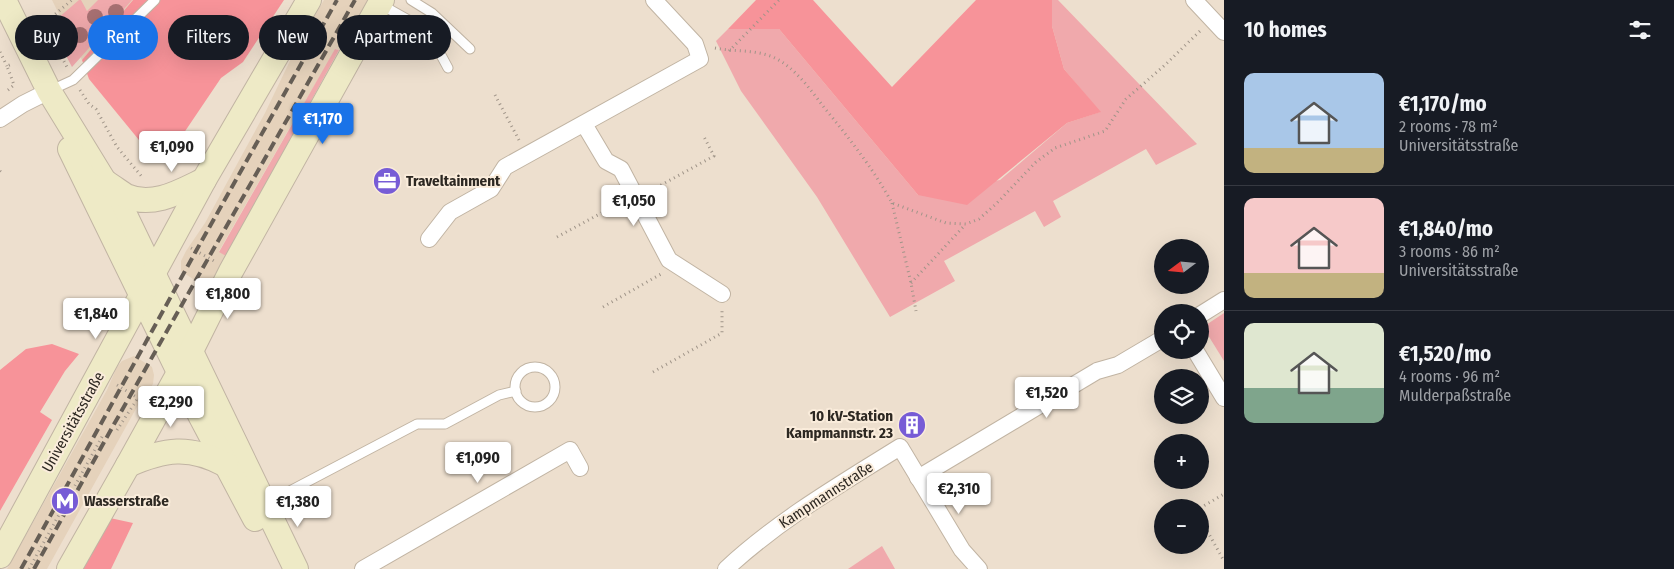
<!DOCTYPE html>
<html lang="en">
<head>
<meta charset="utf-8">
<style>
	body { margin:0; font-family:"Fira Sans Condensed",sans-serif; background:#20242c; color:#f1f3f6; height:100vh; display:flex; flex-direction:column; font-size:19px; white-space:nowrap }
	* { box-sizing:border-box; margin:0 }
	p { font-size:16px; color:#9ea1a6 }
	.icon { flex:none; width:28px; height:28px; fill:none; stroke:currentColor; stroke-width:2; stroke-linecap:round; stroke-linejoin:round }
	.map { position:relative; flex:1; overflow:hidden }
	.panel { display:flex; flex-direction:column; background:#171b24; width:450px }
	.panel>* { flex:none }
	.guide { position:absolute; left:15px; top:15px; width:475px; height:45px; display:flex; gap:10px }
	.needle { width:32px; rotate:254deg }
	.buttons { position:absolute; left:1154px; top:239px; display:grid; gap:10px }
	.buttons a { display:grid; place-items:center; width:55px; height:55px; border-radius:50%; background:#171b24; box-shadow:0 5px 20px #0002; font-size:25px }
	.price { position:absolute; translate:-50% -42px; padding:0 11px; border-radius:5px; background:#fff; color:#222; font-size:16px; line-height:32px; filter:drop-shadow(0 1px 2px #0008) }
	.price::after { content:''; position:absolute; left:50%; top:30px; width:15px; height:11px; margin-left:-8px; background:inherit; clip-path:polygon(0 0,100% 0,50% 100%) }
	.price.on { background:#1a73e8; color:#fff }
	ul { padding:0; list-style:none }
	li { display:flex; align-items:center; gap:15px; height:125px; padding:0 20px }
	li+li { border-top:1px solid #363941 }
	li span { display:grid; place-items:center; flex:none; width:140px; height:100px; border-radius:10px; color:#555 }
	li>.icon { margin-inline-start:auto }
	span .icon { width:60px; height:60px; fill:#fffc; stroke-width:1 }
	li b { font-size:21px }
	h2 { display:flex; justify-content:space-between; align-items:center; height:60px; padding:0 20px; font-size:21px }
	.tag { padding:0 18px; border-radius:22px; background:#171b24; box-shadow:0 5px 20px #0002; font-size:18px; line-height:45px }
	.tag.on { background:#1a73e8; color:#fff }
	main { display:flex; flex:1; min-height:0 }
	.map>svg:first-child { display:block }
	.built { fill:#e5d2bb }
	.green { fill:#f0a9ac }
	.forest { fill:#f79399 }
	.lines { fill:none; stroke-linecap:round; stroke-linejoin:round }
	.lane-casing { stroke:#c1b4a3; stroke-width:11 }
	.street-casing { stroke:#c1b4a3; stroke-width:18 }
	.secondary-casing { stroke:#c1b4a3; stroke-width:26 }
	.path { stroke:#9f9488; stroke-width:3; stroke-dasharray:1 4; stroke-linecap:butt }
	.lane { stroke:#fff; stroke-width:9 }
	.street { stroke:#fff; stroke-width:16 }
	.secondary { stroke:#eeeac6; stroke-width:24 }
	.rail { stroke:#665e55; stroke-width:4; stroke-dasharray:10 5; stroke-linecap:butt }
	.tree { fill:#a77072 }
	.labels { text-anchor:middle; stroke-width:4; stroke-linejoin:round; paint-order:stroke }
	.poi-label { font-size:15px; font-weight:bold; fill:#2d2822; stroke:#faecdb; text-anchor:start }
	.street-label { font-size:15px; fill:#2d2822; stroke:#faecdb }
</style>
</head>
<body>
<main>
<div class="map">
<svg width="1224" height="569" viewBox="0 0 1224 569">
	<rect width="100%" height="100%" fill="#eddfce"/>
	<g class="built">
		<path d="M 52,0 L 133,0 L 82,60 Z"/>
		<path d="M 324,0 L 368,0 L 339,50 L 336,49 L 297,115 L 219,251 L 226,256 L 213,280 L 206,284 L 199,283 L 181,271 L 181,261 L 186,251 L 205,223 L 242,155 L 265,113 L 297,46 Z"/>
		<path d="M 134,356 L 152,367 L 154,375 L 153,384 L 138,405 L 47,569 L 7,569 L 107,390 L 117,367 L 122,361 Z"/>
	</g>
	<g class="green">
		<path d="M 79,0 L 81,0 L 87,11 L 98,0 L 132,0 L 72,67 L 50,25 Z"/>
		<path d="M 1052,0 L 1058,0 L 1197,144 L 1156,165 L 1146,149 L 1053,201 L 1061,217 L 1044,227 L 1035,211 L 944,261 L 955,281 L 890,317 L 817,197 L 741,91 L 716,41 L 728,29 L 779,29 L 918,195 L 1000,180 L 1067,123 L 1100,112 L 1064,69 L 1052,26 Z"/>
		<path d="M 335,49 L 339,50 L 226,256 L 219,252 Z"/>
		<path d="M 1224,313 L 1224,361 L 1203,327 Z"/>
		<path d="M 882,546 L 895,569 L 848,569 Z"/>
	</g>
	<g class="forest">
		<path d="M 133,0 L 284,0 L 243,62 L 221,78 L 169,155 L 157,162 L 89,79 L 82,60 Z"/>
		<path d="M 756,0 L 813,0 L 892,87 L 976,0 L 1052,0 L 1052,26 L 1064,69 L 1101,112 L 1067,123 L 967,205 L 918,195 L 779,29 L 728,29 Z"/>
		<path d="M 52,344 L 79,354 L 65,371 L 40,412 L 52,420 L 0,511 L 0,370 L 26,349 Z"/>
		<path d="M 110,518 L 133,523 L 111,569 L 80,569 Z"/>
	</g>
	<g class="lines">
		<defs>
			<g id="lane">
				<path d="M 411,0 L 432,13 L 470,49"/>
				<path d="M 380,4 L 428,31 L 448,68"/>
				<path d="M 49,91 L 73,80 L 155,0"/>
				<circle cx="535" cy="387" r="20"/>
				<path d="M 265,504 L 417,424 L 445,424 L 499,395 L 516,391"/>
			</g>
			<g id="street">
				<path d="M 1194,0 L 1224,32"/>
				<path d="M 0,119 L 23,104 L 49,91"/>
				<path d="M 584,124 L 606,161 L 621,169 L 669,260 L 722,294"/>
				<path d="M 429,239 L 450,212 L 491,189 L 505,167 L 700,59 L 695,44 L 654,0"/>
				<path d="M 1200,315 L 1224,300"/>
				<path d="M 1195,350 L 1224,398"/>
				<path d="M 918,478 L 1097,371 L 1118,365 L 1162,339"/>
				<path d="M 363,569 L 570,450 L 580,468"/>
				<path d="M 726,569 C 779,520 839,485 900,447 L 962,550 L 979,569"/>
			</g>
			<g id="secondary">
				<path d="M 4,0 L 49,91 L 125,215 L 296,569"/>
				<path d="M 70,149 L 201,417 L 255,519"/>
				<path d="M 107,183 C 113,187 120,192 126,196 C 153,208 181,191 204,180"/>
				<path d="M 128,465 C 164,449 190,445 226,465"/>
				<path d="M 0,556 L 204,180 L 309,0"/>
				<path d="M 69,569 L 128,465 L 191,351 L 231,271 L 382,0"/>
			</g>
		</defs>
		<use href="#lane" class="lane-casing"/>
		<use href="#street" class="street-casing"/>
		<use href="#secondary" class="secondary-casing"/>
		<g class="path">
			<path d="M 40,27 L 72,0"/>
			<path d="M 52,47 L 57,48 L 67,67"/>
			<path d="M 715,48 C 734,52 756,49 775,58 C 795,68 810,89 823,106 C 848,137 873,168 892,203 L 946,223 L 966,224 L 979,219 L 996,204 L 1036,162 L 1055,148 L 1105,131 L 1126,99 L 1165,65 L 1200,31"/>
			<path d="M 729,51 L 779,0"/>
			<path d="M 0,52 L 7,66"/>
			<path d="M 8,90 L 14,85 L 7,66 L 12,64"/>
			<path d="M 80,90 L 89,104 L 96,109 L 117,147 L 143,178"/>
			<path d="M 495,95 L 519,140"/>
			<path d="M 0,171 L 1,172"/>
			<path d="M 652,190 L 714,156 L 703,135"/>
			<path d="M 892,203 L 911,283 L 916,311"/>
			<path d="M 557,237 L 620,203"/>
			<path d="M 191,248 L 214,261"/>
			<path d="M 911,283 L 965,225"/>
			<path d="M 603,307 L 661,274"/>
			<path d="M 653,372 L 722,333 L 722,311"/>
			<path d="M 117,385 L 141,400"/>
			<path d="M 117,430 L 138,398"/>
			<path d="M 1200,508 L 1224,494"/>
			<path d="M 1200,518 L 1224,561"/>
			<path d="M 29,569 L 103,435"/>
		</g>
		<use href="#lane" class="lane"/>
		<use href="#street" class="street"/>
		<use href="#secondary" class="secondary"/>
		<g class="rail">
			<path d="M 21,569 L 196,251 L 337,0"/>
			<path d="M 34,569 L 113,426 L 355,0"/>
		</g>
	</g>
	<g class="tree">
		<circle cx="116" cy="12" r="8"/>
		<circle cx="95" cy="17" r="8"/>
		<circle cx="43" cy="30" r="8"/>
		<circle cx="80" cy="35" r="8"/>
	</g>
	<defs>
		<symbol id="office-disc" viewBox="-11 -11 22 22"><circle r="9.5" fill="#775cd6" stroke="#faecdb"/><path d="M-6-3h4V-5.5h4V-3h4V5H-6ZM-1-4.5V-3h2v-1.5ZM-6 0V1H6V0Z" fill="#fff"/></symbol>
		<symbol id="building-disc" viewBox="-11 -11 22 22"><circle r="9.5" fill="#775cd6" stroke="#faecdb"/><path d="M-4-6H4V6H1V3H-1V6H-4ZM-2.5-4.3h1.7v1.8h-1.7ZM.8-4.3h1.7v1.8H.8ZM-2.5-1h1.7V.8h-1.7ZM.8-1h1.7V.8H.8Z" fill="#fff"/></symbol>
		<symbol id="metro-disc" viewBox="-11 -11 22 22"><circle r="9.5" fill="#775cd6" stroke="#faecdb"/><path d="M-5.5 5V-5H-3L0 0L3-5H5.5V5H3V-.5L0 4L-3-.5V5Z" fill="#fff"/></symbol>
	</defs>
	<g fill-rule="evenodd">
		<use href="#office-disc" x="371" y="165" width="32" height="32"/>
		<use href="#building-disc" x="896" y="409" width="32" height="32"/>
		<use href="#metro-disc" x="49" y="485" width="32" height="32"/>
	</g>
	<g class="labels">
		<g class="poi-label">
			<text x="406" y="186">Traveltainment</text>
			<text x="893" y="421" text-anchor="end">10 kV-Station<tspan x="893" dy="17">Kampmannstr. 23</tspan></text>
			<text x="84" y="506">Wasserstraße</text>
		</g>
		<g class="street-label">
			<text transform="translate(73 422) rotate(-61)" y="5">Universitätsstraße</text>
			<text transform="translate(826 495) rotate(-33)" y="5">Kampmannstraße</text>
		</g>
	</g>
</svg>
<div class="buttons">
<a><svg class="needle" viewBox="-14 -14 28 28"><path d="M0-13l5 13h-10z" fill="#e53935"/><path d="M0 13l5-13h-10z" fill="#9ea1a6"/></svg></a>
<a><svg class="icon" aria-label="locate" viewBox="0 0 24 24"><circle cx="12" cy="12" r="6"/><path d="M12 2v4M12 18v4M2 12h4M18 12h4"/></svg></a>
<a><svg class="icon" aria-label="layers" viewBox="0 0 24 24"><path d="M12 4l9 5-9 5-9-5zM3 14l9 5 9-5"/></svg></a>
<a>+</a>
<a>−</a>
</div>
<b class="price on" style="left:323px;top:145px">€1,170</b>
<b class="price" style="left:172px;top:173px">€1,090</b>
<b class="price" style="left:634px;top:227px">€1,050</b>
<b class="price" style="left:228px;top:320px">€1,800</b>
<b class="price" style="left:96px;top:340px">€1,840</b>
<b class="price" style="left:1047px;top:419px">€1,520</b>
<b class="price" style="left:171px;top:428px">€2,290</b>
<b class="price" style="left:478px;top:484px">€1,090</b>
<b class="price" style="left:959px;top:515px">€2,310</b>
<b class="price" style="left:298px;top:528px">€1,380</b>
<div class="guide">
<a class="tag">Buy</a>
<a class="tag on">Rent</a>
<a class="tag">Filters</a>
<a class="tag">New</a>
<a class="tag">Apartment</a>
</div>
</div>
<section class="panel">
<h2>10 homes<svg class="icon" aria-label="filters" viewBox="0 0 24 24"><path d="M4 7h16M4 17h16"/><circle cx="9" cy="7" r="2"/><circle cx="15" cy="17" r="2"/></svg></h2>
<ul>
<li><span style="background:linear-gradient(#a9c7e8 75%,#c2b280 0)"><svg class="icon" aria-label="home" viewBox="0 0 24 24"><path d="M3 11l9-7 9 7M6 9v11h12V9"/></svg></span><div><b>€1,170/mo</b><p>2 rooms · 78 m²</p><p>Universitätsstraße</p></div></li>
<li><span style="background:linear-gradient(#f6c9c9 75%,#c2b280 0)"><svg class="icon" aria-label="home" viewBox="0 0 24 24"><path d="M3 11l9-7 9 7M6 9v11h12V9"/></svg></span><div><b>€1,840/mo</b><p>3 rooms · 86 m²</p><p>Universitätsstraße</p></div></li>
<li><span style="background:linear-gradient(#dfe7d0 65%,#7fa58c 0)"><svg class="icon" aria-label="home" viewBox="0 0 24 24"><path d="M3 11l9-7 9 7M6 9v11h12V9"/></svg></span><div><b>€1,520/mo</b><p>4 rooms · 96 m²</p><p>Mulderpaßstraße</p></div></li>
</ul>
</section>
</main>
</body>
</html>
